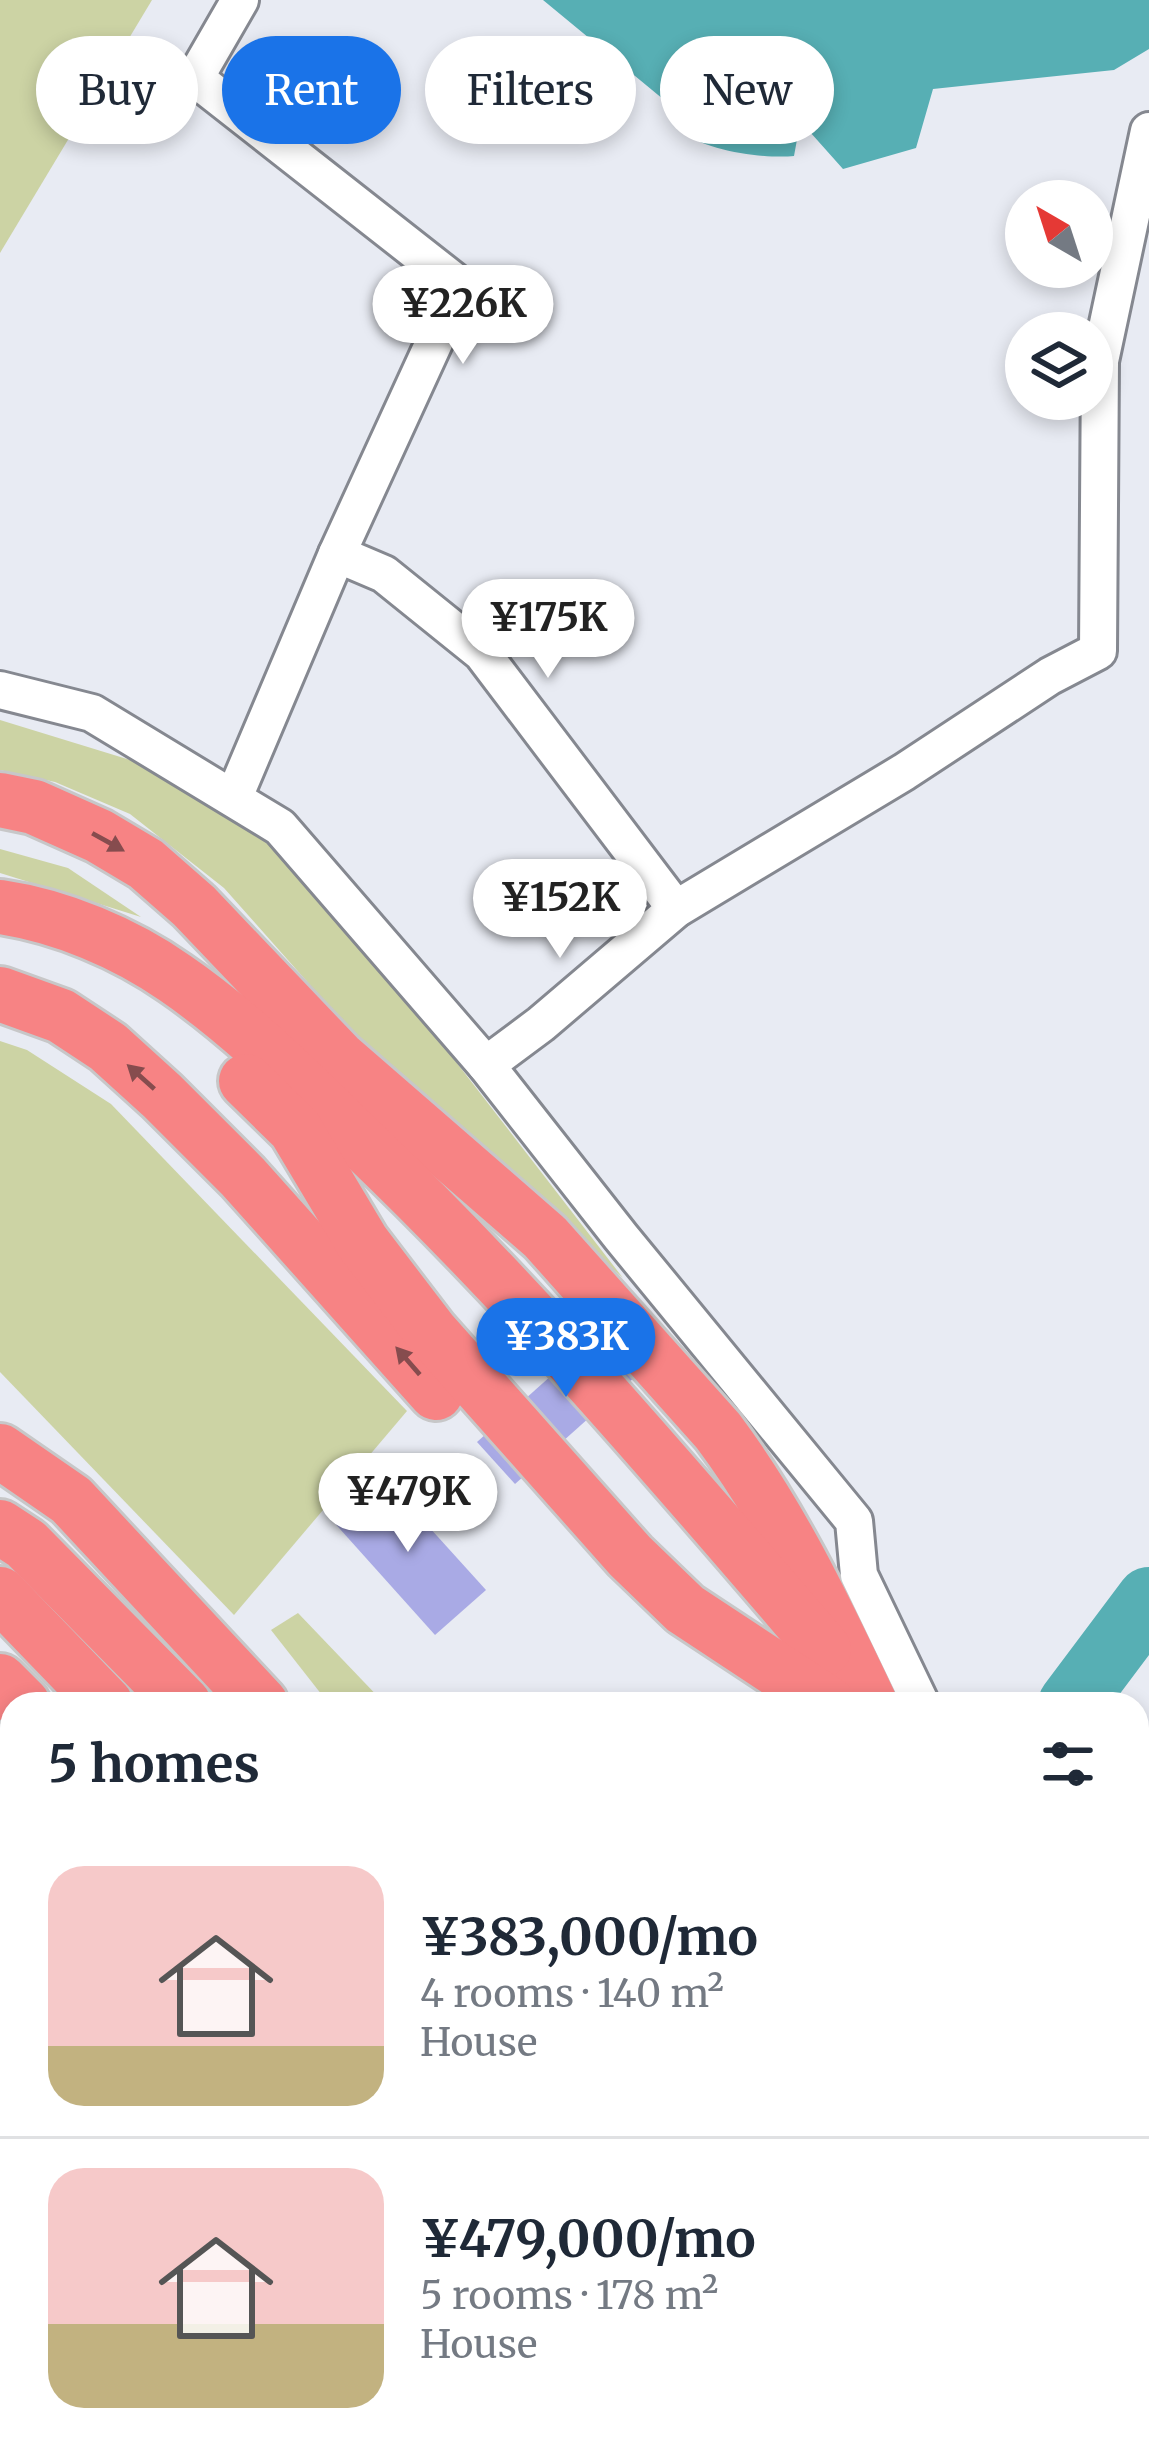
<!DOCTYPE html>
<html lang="en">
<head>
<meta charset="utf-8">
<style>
	body { margin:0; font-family:Merriweather,serif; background:#f6f6f7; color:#1f2937; height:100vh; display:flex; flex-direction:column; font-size:45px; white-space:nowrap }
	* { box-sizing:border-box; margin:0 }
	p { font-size:39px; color:#747a83 }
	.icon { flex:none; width:66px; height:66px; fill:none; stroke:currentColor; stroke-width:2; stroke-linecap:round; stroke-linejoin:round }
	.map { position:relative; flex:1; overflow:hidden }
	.panel { position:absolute; left:0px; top:1692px; width:1149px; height:771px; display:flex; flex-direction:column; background:#fff; border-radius:36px 36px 0 0; box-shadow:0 6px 18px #0003 }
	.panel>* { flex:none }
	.top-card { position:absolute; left:36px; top:36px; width:1077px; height:108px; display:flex; gap:24px }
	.needle { width:78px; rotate:321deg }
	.tools { position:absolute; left:1005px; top:180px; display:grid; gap:24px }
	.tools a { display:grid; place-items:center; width:108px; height:108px; border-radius:50%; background:#fff; box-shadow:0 6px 18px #0003; font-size:60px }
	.price { position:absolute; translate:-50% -102px; padding:0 27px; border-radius:42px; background:#fff; color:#222; font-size:39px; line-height:78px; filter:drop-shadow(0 3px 6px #0008) }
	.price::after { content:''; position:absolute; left:50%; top:72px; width:36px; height:27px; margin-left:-18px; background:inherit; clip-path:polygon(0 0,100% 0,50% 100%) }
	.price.current { background:#1a73e8; color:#fff }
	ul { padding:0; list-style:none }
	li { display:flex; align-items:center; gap:36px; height:300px; padding:0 48px }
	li+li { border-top:3px solid #e0e1e3 }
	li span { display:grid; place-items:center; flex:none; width:336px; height:240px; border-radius:36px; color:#555 }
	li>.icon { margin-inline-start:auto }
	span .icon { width:144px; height:144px; fill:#fffc; stroke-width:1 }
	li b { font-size:51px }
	h2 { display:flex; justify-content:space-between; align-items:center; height:144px; padding:0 48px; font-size:51px }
	.chip { padding:0 42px; border-radius:54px; background:#fff; box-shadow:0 6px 18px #0003; font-size:42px; line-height:108px }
	.chip.current { background:#1a73e8; color:#fff }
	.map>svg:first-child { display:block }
	.green { fill:#ccd3a4 }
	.water { fill:#57afb4 }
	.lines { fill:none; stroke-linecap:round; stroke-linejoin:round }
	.river { stroke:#57afb4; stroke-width:66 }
	.building { fill:#a9aae5 }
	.minor-tunnel { stroke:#c8cbd2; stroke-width:36; stroke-dasharray:36 18; stroke-linecap:butt }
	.minor-casing { stroke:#858890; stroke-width:42 }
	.highway-casing { stroke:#c7c7c8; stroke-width:60 }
	.minor { stroke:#fff; stroke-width:36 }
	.highway { stroke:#f78384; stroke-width:54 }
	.oneway { fill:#864c4e }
</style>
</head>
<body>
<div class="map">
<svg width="1149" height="2461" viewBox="0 0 1149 2461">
	<rect width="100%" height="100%" fill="#e8ebf3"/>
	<g class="green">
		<path d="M 0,0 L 152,0 L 0,253 Z"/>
		<path d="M 0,720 L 153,767 L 260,830 L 327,895 L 623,1278 L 357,1038 L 224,888 L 130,814 L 55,782 L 0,770 Z"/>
		<path d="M 0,849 L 68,868 L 141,917 L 0,873 Z"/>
		<path d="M 0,1041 L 27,1050 L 111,1104 L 407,1411 L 234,1615 L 0,1372 Z"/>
		<path d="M 298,1613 L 385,1704 L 329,1704 L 271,1630 Z"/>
		<path d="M 490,2451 L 681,2451 L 679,2461 L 501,2461 Z"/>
	</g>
	<path class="water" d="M 543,0 L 1149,0 L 1149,49 L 1114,70 L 933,89 L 916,148 L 843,169 L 810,132 L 805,96 L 794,156 C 766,159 702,151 681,130 C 675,124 672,113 669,104 Z"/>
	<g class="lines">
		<g class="river">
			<path d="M 1071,1704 L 1149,1600"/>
			<path d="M 802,2461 L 804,2451"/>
		</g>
	</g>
	<g class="building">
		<path d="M 618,1316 L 656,1358 L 515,1484 L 477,1442 Z"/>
		<path d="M 381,1474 L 486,1590 L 435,1635 L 331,1519 Z"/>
	</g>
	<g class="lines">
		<path class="minor-tunnel" d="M 716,2461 L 718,2451"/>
		<defs>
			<g id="minor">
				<path d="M 337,554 L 384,574 L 482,653 L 676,909"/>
				<path d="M 0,690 L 92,713 L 280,827 L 486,1065 L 621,1237 L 854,1521 L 859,1575 L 921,1704"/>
				<path d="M 234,797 L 337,554 L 460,286 L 195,78 L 240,0"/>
				<path d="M 486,1065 L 541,1024 L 676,909 L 904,772 L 1050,676 L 1098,651 L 1100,361 L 1149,131"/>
				<path d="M 1137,1859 L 1149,1863"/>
				<path d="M 0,2052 L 12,2063"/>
				<path d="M 0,2368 L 12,2368"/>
				<path d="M 1137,2369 L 1149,2314"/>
				<path d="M 435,2451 L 446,2461"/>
				<path d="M 1117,2461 L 1119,2451"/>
			</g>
			<g id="highway">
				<path d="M 0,800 L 34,807 L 99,836 L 146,864 L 194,906 L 338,1057 L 545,1237 L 718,1431 C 781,1515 825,1608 870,1703"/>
				<path d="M 0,907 C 61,916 125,943 175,978 C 245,1026 304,1087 365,1146 C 529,1303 676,1477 824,1649"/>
				<path d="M 0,994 L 61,1016 L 108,1047 L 162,1096 L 243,1177 L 436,1393"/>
				<path d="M 246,1081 L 295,1129 L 363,1243 L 431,1332 L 630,1556 L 685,1609 L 829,1704"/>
				<path d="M 0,1451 L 71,1500 L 261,1704"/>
				<path d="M 0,1527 L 26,1544 L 184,1704"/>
				<path d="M 0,1594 L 106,1704"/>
				<path d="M 0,1681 L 23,1704"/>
				<path d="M 0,1777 L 12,1790"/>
				<path d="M 0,1860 L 12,1868"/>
				<path d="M 1137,1897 L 1149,1903"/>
				<path d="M 752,2451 L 764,2461"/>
			</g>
		</defs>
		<use href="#minor" class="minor-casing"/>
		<use href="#highway" class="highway-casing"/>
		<use href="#minor" class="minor"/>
		<use href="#highway" class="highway"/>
	</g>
	<defs><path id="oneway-solid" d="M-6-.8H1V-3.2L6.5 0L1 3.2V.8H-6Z" transform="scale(3)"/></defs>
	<g class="oneway">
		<use href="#oneway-solid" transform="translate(108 842) rotate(29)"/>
		<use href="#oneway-solid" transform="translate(141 1077) rotate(-138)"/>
		<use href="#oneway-solid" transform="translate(408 1361) rotate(-131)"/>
	</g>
</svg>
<div class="tools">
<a><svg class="needle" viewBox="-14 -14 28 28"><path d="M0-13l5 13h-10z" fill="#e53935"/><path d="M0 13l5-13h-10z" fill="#747a83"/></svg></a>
<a><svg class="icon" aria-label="layers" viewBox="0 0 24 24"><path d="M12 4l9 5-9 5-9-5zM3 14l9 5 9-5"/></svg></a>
</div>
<b class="price" style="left:463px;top:367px">¥226K</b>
<b class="price" style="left:548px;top:681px">¥175K</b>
<b class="price" style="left:560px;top:961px">¥152K</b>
<b class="price current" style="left:566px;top:1400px">¥383K</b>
<b class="price" style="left:408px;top:1555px">¥479K</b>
<div class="top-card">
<a class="chip">Buy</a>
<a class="chip current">Rent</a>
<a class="chip">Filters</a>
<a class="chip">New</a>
</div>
<section class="panel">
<h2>5 homes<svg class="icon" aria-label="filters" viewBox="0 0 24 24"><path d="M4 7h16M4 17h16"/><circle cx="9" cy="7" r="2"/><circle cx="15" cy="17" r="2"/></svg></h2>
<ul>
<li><span style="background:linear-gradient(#f6c9c9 75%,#c2b280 0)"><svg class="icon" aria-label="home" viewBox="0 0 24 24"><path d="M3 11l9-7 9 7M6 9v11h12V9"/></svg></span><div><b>¥383,000/mo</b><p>4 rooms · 140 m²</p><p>House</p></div></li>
<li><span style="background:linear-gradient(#f6c9c9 65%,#c2b280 0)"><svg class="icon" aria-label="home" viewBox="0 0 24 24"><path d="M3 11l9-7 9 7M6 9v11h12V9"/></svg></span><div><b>¥479,000/mo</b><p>5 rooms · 178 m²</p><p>House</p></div></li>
</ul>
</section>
</div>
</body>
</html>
